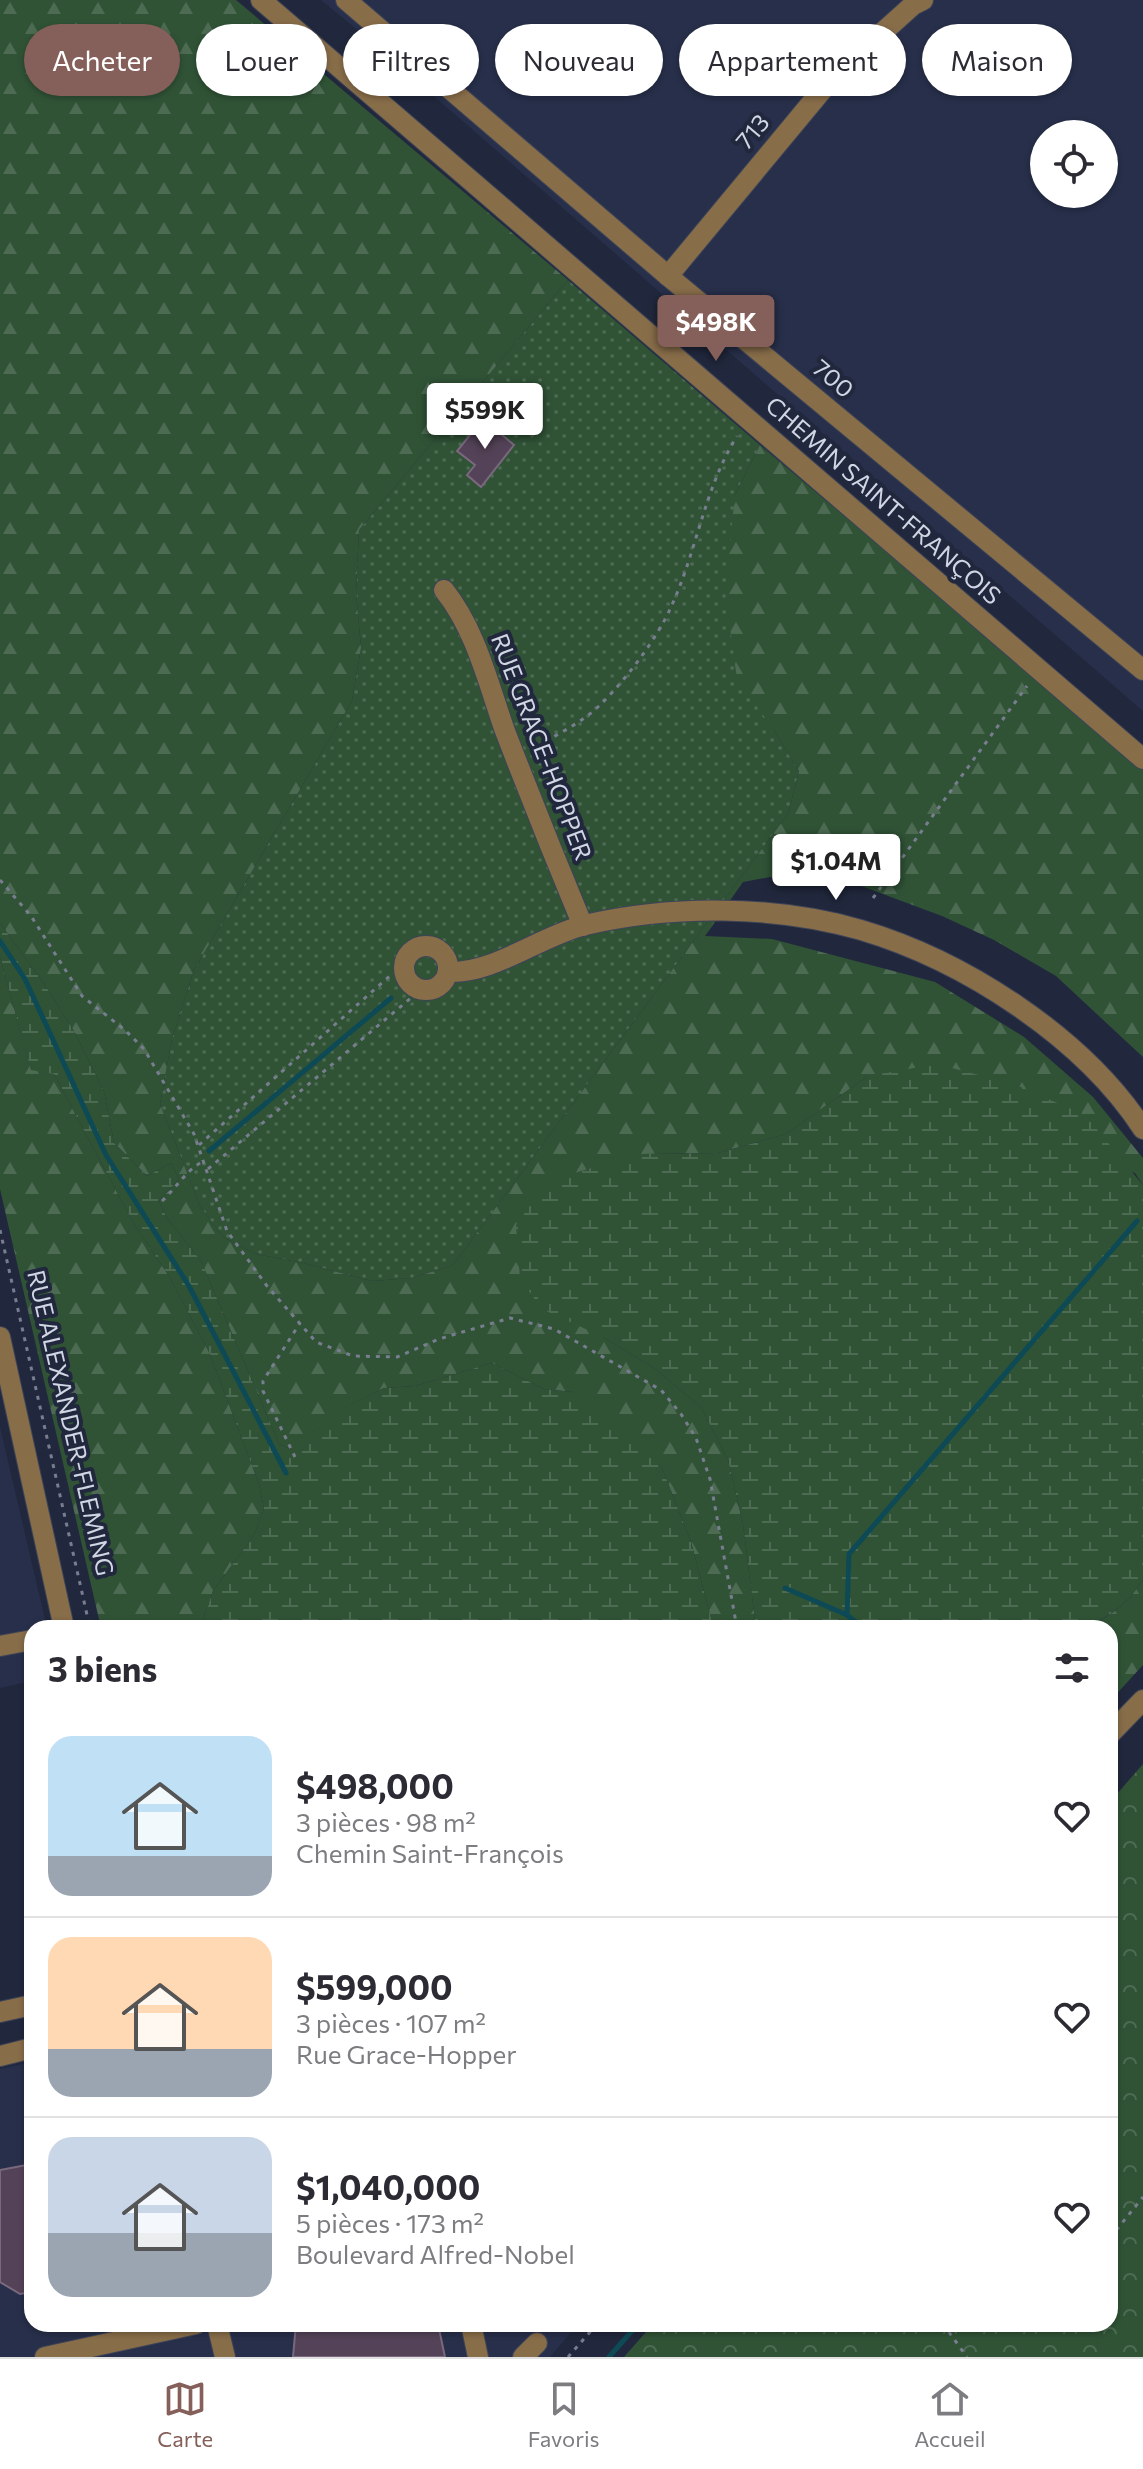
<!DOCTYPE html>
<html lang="fr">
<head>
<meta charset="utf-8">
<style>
	body { margin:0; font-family:Commissioner,sans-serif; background:#f2f2f3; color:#2b2b33; height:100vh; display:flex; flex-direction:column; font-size:30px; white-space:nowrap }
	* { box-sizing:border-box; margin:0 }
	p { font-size:26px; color:#7c7c81 }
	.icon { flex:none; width:44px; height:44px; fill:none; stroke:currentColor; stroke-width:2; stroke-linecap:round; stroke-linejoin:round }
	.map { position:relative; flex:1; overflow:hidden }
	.details { position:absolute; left:24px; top:1620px; width:1094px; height:712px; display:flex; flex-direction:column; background:#fff; border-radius:24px; box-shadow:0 2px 6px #0004 }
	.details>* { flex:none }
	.hud { position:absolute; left:24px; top:24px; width:1096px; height:72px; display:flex; gap:16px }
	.tools { position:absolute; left:1030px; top:120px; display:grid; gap:16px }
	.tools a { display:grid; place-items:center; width:88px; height:88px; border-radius:50%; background:#fff; box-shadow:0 2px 6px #0004; font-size:40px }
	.price { position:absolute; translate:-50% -68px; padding:0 18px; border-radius:8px; background:#fff; color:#222; font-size:26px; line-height:52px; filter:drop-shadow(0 2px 4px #0008) }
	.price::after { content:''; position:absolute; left:50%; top:48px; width:24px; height:18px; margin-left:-12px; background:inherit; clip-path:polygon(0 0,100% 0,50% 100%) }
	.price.selected { background:#855f59; color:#fff }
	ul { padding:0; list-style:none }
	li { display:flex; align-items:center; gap:24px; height:200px; padding:0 24px }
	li+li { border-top:2px solid #e1e1e2 }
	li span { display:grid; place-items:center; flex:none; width:224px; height:160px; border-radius:24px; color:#555 }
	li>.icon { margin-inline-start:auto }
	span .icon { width:96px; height:96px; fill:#fffc; stroke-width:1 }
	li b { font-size:34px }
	h2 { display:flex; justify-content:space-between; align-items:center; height:96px; padding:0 24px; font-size:34px }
	.pill { padding:0 28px; border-radius:36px; background:#fff; box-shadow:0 2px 6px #0004; font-size:28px; line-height:72px }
	.pill.selected { background:#855f59; color:#fff }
	.menu { display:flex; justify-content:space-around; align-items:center; height:112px; border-top:2px solid #e1e1e2; background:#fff; font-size:22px; color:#7c7c81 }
	.menu a { display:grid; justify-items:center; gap:4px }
	.menu .selected { color:#855f59 }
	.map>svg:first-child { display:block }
	.built { fill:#272f4a; fill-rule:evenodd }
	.grass { fill:url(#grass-dots) }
	.forest { fill:url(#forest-firs) }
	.wetland { fill:url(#wetland-marsh) }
	.park { fill:url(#park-crowns) }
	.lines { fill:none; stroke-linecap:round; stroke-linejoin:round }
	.stream { stroke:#0d4a56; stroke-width:5 }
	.building { fill:#544358; stroke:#7a687f; stroke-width:2 }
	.minor-casing { stroke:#3d4458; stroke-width:22 }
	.path { stroke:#787e90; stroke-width:3; stroke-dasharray:4 6; stroke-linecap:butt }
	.minor { stroke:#886d49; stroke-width:20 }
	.labels { text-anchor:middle; stroke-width:8; stroke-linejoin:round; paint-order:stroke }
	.street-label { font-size:24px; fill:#d0d6e4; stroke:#21283d }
</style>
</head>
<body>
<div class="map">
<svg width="1143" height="2357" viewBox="0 0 1143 2357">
	<defs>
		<pattern id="grass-dots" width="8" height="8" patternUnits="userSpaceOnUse" patternTransform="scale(2)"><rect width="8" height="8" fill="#305336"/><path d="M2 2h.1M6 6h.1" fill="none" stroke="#4d6b53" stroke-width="1.8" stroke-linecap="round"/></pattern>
		<pattern id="forest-firs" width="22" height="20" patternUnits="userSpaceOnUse" patternTransform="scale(2)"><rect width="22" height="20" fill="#305336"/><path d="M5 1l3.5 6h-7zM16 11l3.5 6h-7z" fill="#4d6b53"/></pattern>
		<pattern id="wetland-marsh" width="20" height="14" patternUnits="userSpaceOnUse" patternTransform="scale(2)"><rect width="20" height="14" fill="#305336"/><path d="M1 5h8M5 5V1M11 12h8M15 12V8" fill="none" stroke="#4d6b53"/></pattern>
		<pattern id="park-crowns" width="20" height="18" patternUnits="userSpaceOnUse" patternTransform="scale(2)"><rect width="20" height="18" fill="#305336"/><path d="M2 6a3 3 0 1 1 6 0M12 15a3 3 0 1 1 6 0" fill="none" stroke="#4d6b53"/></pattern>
	</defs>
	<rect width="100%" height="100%" fill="#21283d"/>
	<g class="built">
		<path d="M 321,0 L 1143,0 L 1143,711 L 354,27 ZM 1044,134 L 1104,134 L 1104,194 L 1044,194 Z"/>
		<path d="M 0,1427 L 47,1628 L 32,1628 L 32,1681 L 0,1688 Z"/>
		<path d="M 32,2062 L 32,2324 L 207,2324 L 214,2357 L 0,2357 L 0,2069 Z"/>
		<path d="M 228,2324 L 578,2324 L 550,2357 L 235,2357 Z"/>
	</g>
	<path class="grass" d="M 568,280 L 760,445 L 735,495 L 774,730 L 799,771 L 788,814 L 453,1265 L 412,1278 L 372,1281 L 303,1263 L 256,1254 L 223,1237 L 200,1206 L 160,1104 L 172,1039 L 194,970 L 352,701 L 361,648 L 356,592 L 359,530 Z"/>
	<g class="forest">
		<path d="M 0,0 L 236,0 L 568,280 L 359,530 L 356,592 L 361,648 L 352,701 L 194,970 L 172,1039 L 160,1104 L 200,1206 L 223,1237 L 256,1254 L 303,1263 L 372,1281 L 412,1278 L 453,1265 L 788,814 L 799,771 L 774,730 L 737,679 L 725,591 L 735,495 L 760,445 L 1143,768 L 1143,1057 L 1056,976 L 994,940 L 942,916 L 856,884 L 810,875 L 770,877 L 743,882 L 705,936 L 772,939 L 935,982 L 1024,1037 L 1093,1097 L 1143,1158 L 1143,1185 L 1135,1173 L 868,1076 L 786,1134 L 718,1153 L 642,1154 L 603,1337 L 654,1368 L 701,1407 L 728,1460 L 743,1524 L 756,1628 L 711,1628 L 712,1622 L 691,1542 L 662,1468 L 573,1392 L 544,1389 L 492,1363 L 415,1386 L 384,1388 L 322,1419 L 302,1450 L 292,1450 L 279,1444 L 201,1261 L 167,1218 L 159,1201 L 179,1179 L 171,1163 L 147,1176 L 114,1143 L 104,1091 L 75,1033 L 45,985 L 0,923 Z"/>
		<path d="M 0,957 L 31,1069 L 54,1074 L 134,1224 L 169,1276 L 210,1354 L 259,1484 L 264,1509 L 254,1535 L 213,1591 L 200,1628 L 101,1628 L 0,1189 Z"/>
		<path d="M 1143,1579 L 1143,1665 L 1110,1701 L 1110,1628 L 1081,1628 C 1108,1619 1128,1604 1143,1579 Z"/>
	</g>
	<g class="wetland">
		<path d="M 0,923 L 45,985 L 75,1033 L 104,1091 L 114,1143 L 147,1176 L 171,1163 L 179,1179 L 159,1201 L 167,1218 L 201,1261 L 279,1444 L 292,1450 L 302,1450 L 321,1419 L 384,1388 L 415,1386 L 492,1363 L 544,1389 L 573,1392 L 619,1424 L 662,1468 L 691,1542 L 712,1622 L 711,1628 L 200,1628 L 213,1591 L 254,1535 L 264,1509 L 259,1484 L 210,1354 L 169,1276 L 134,1224 L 54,1074 L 31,1070 L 0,957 Z"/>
		<path d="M 937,1064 L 1016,1085 L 1085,1115 L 1143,1185 L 1143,1579 C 1128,1604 1108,1619 1080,1628 L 756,1628 L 743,1524 L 728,1460 L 701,1407 L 654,1368 L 603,1337 L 542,1309 L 520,1279 L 516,1225 L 549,1180 L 642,1154 L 718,1153 L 786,1134 L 868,1076 Z"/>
	</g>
	<path class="park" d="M 1143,1764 L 1143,2357 L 624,2357 L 653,2324 L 1110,2324 L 1110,1802 Z"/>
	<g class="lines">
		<g class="stream">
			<path d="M 0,941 L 25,979 L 106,1155 L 189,1286 L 286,1473"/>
			<path d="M 209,1151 L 391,998"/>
			<path d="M 785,1588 L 847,1615 L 863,1628"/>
			<path d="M 847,1615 L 849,1554 L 1137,1221"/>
			<path d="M 609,2357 L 638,2324"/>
		</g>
	</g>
	<g class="building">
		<path d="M 483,419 L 514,445 L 481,487 L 467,475 L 475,465 L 457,451 Z"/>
		<path d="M 32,2164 L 32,2292 L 20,2294 L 0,2282 L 0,2170 Z"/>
		<path d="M 296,2324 L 438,2324 L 445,2357 L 293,2357 Z"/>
	</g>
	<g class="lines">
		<defs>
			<g id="minor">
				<path d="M 261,0 L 1143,759"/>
				<path d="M 346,0 L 668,276 L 1143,670"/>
				<path d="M 668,276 L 833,77 L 913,5 L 923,0"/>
				<path d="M 444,590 C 476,630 488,683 505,731 C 530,796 556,861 583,926"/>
				<circle cx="426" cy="968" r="22"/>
				<path d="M 448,972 C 494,974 540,936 585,925 C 672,905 774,905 861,930 C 965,961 1083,1037 1143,1129"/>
				<path d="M 0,1337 L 64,1628"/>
				<path d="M 0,1646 L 32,1640"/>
				<path d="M 1110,1734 L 1143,1700"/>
				<path d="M 0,2012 L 32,2005"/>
				<path d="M 0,2056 L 32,2048"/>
				<path d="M 217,2324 L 225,2357"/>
				<path d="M 471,2324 L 478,2357"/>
				<path d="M 45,2357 L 196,2324"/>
				<path d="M 523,2357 L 537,2343"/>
			</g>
		</defs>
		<use href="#minor" class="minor-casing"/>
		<g class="path">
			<path d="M 537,746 C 558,734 581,723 599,706 C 624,682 657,639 671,607 C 697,551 704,489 737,436"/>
			<path d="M 0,880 L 31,916 L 82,996 L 126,1031 L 144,1049 L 194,1134 L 227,1231 L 267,1286 L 316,1342 L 353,1356 L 397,1357 L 439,1339 L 510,1318 L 554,1329 L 661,1390 L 681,1414 L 696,1438 L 710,1479 L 737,1628"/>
			<path d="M 873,898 L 1027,686"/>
			<path d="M 199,1145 L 392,974"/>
			<path d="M 208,1169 L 412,997"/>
			<path d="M 162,1201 C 178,1186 186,1170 205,1160"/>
			<path d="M 0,1230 L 90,1628"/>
			<path d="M 295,1457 L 263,1391 L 263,1381 L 300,1323"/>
			<path d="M 1110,2238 L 1143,2197"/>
			<path d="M 943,2324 L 967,2357"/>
			<path d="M 568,2357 L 597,2324"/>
		</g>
		<use href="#minor" class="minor"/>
	</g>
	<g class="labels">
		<g class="street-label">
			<text transform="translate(753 132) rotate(-50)" y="8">713</text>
			<text transform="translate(833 379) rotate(40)" y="8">700</text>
			<text transform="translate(883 501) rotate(41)" y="8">CHEMIN SAINT-FRANÇOIS</text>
			<text transform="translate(541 747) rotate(69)" y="8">RUE GRACE-HOPPER</text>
			<text transform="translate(70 1423) rotate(77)" y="8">RUE ALEXANDER-FLEMING</text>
		</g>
	</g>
</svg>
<div class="tools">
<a><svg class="icon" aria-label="locate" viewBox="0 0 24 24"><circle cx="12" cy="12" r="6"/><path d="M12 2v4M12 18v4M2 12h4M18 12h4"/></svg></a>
</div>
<b class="price selected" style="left:716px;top:363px">$498K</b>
<b class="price" style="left:485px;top:451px">$599K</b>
<b class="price" style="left:836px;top:902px">$1.04M</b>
<div class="hud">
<a class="pill selected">Acheter</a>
<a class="pill">Louer</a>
<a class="pill">Filtres</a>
<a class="pill">Nouveau</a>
<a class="pill">Appartement</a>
<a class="pill">Maison</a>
</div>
<section class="details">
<h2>3 biens<svg class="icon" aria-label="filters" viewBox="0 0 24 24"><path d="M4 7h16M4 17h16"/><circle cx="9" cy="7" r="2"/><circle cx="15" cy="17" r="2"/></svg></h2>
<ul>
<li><span style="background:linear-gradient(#bfe0f5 75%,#9aa5b1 0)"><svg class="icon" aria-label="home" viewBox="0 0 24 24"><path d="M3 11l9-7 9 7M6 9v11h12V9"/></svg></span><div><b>$498,000</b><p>3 pièces · 98 m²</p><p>Chemin Saint-François</p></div><svg class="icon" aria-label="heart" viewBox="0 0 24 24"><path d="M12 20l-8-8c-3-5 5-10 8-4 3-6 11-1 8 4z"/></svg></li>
<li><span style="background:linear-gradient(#ffd9b3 70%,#9aa5b1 0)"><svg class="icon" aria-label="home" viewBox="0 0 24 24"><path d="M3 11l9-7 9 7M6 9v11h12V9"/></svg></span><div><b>$599,000</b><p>3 pièces · 107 m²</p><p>Rue Grace-Hopper</p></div><svg class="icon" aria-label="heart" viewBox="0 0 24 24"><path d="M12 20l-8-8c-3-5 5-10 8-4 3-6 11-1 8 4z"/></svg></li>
<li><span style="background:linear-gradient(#c9d6e8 60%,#9aa5b1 0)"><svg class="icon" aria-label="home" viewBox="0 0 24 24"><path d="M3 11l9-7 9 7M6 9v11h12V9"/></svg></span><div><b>$1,040,000</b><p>5 pièces · 173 m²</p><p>Boulevard Alfred-Nobel</p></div><svg class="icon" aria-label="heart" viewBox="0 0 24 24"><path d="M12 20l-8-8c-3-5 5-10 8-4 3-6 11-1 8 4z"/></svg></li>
</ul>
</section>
</div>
<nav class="menu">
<a class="selected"><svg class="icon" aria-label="map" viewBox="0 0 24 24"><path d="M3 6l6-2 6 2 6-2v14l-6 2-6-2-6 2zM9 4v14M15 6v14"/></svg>Carte</a>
<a><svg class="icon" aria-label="saved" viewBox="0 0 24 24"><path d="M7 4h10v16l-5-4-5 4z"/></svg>Favoris</a>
<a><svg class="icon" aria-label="home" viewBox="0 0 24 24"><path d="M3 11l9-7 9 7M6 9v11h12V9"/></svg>Accueil</a>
</nav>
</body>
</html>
